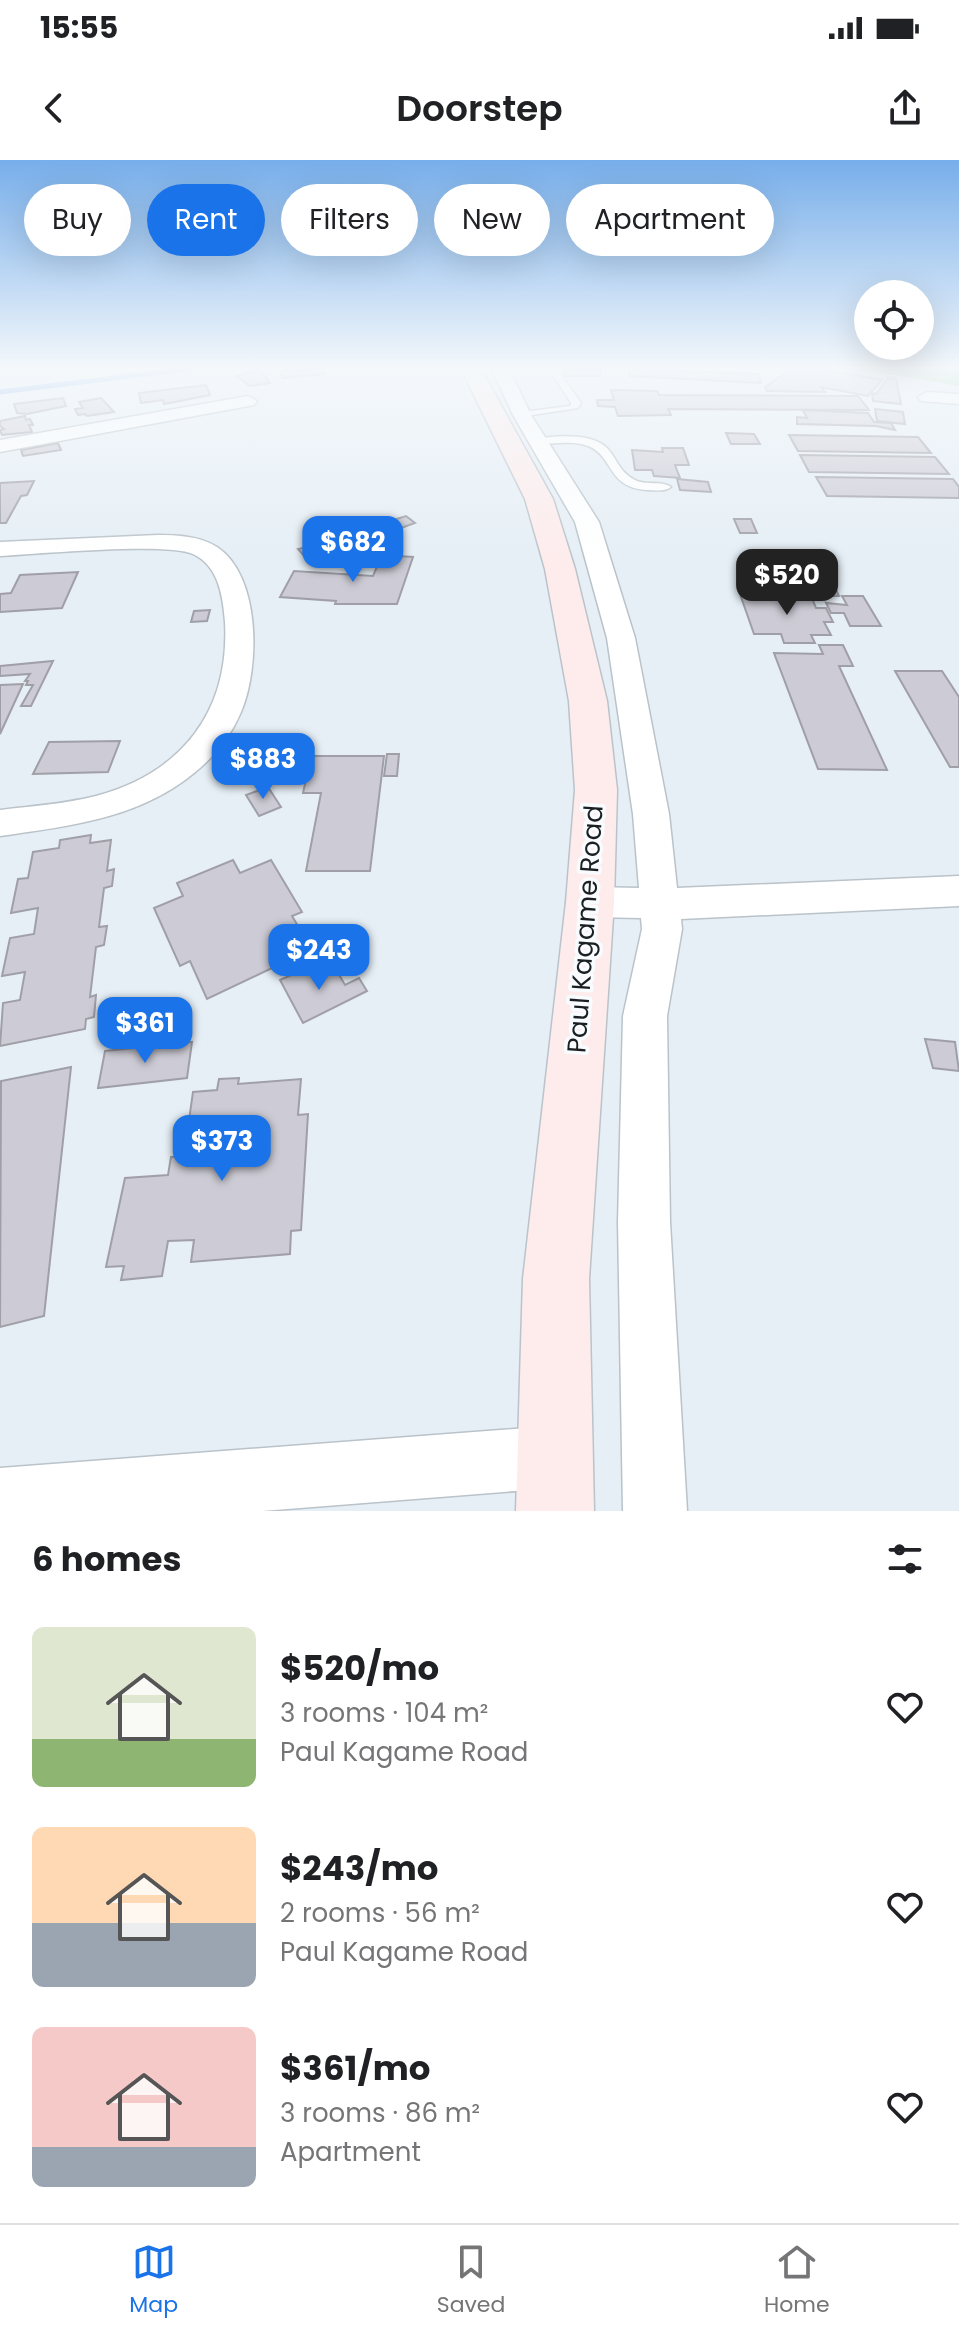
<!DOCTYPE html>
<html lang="en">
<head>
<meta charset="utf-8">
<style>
	body { margin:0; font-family:Poppins,sans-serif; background:#f2f2f2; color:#202124; height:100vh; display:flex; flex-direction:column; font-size:30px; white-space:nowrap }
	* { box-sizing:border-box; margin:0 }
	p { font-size:26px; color:#757577 }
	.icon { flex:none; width:44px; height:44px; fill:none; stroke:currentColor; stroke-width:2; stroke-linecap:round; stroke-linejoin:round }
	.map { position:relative; height:1351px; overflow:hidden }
	.side { display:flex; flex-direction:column; background:#fff; flex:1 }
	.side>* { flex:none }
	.banner { position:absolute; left:24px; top:24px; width:912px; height:72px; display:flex; gap:16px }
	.controls { position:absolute; left:854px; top:120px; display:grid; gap:16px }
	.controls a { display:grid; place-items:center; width:80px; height:80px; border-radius:50%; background:#fff; box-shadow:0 8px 32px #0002; font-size:40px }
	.price { position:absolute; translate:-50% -68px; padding:0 18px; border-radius:16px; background:#1a73e8; color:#fff; font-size:26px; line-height:52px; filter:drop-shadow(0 2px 4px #0008) }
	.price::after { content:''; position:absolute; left:50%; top:48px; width:24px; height:18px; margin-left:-12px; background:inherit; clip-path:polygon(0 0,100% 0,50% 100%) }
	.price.active { background:#222; color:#fff }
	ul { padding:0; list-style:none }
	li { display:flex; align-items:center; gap:24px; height:200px; padding:0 32px }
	li span { display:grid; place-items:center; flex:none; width:224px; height:160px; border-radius:12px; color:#555 }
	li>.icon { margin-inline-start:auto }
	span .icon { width:96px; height:96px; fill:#fffc; stroke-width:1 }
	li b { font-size:34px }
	h2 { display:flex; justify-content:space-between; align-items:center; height:96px; padding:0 32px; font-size:34px }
	.pill { padding:0 28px; border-radius:36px; background:#fff; box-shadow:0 8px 32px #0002; font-size:28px; line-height:72px }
	.pill.active { background:#1a73e8; color:#fff }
	.status { display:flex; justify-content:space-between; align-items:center; height:56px; padding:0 40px; background:#fff; direction:ltr }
	.status svg { height:22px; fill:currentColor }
	header { display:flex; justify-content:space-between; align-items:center; height:104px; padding:0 32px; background:#fff; font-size:36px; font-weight:600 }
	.tabs { display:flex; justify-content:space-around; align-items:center; height:112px; border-top:2px solid #e0e0e0; background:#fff; font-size:22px; color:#757577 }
	.tabs a { display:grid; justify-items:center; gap:4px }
	.tabs .active { color:#1a73e8 }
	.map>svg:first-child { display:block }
	.forest { fill:#90d48e }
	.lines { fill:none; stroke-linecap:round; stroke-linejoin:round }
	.stream { stroke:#6fa5ed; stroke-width:5 }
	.building { fill:#cdccd6; stroke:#a09fa8; stroke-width:2 }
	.lane-casing { stroke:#bac3c9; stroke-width:3 }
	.street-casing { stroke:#bac3c9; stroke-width:3 }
	.secondary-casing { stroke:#bac3c9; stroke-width:3 }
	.lane { fill:#fff; fill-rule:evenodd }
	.street { fill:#fff; fill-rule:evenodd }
	.secondary { fill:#feecec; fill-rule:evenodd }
	.labels { text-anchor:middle; stroke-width:7; stroke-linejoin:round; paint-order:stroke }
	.street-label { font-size:26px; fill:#1b1f21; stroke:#f8fcfe }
</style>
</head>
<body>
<div class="status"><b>15:55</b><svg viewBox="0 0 49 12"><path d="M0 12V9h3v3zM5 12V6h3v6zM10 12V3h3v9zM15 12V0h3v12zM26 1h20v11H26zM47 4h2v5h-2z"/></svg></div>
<header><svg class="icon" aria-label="back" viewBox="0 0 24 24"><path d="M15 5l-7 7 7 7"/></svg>Doorstep<svg class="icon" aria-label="share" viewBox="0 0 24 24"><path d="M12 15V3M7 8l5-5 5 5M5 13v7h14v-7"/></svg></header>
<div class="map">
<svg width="959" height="1351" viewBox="0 0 959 1351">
	<rect width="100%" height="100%" fill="#e6eff6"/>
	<path class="forest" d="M 859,209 L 959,209 L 959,226 Z"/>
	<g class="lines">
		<path class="stream" d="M 0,232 L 188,209"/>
	</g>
	<g class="building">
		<path d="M 322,209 L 325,214 L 283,218 L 279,211 Z"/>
		<path d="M 565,209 L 600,209 L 600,216 L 564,216 Z"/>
		<path d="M 630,209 L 759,214 L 761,223 L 629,216 Z"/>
		<path d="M 791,209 L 823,209 L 882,220 L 868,236 L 821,227 L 825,232 L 767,231 L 765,227 Z"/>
		<path d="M 260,210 L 270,223 L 250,226 L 236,216 Z"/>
		<path d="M 888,218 L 896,219 L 901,244 L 873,241 L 872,233 L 876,234 Z"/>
		<path d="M 206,225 L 210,235 L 164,244 L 163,240 L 141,243 L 139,233 Z"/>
		<path d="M 611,230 L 657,231 L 659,235 L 858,236 L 869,250 L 668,249 L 671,255 L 618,256 L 615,247 L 598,246 L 597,240 L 614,240 Z"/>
		<path d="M 63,238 L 66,246 L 27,254 L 17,253 L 14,244 Z"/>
		<path d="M 101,238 L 114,252 L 87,256 L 85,254 L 78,255 L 75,249 L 83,248 L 79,242 Z"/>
		<path d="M 875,249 L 903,252 L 905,264 L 877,261 Z"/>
		<path d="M 803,250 L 868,253 L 874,262 L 891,263 L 895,270 L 876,266 L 797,264 L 797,257 L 807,258 Z"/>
		<path d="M 25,256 L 26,260 L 30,259 L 33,265 L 29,265 L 32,272 L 2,275 L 0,270 L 4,269 L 0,266 L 0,261 Z"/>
		<path d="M 726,273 L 754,274 L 760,284 L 731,284 Z"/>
		<path d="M 789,275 L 918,277 L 931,293 L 798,291 Z"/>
		<path d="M 58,283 L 61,290 L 23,296 L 21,290 Z"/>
		<path d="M 662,288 L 683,288 L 689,305 L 675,305 L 680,318 L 654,316 L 652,310 L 635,310 L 632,290 L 663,292 Z"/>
		<path d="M 800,295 L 935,297 L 949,314 L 809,312 Z"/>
		<path d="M 816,317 L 953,319 L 959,327 L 959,338 L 827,336 Z"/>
		<path d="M 677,319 L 708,322 L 711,332 L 680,330 Z"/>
		<path d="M 34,321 L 27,335 L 21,336 L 6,363 L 0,363 L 0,323 Z"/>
		<path d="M 406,356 L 415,363 L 401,368 L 397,393 L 382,393 L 386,372 L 373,376 L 364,369 Z"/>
		<path d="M 734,359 L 751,359 L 757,373 L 740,373 Z"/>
		<path d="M 346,378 L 353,386 L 305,397 L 298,389 Z"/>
		<path d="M 382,395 L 413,397 L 397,444 L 335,444 L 336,441 L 280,437 L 294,411 L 373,416 Z"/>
		<path d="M 78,412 L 62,448 L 0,452 L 0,434 L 11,433 L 20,415 Z"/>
		<path d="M 803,417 L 830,417 L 839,436 L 813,436 Z"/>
		<path d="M 740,434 L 811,436 L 816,448 L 826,448 L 833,462 L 824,462 L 831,475 L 811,475 L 815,483 L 784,483 L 781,474 L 754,474 Z"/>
		<path d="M 842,436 L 863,436 L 881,466 L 850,466 L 844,453 L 831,453 L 826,443 L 847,445 Z"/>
		<path d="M 210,450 L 207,461 L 191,462 L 194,451 Z"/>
		<path d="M 819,485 L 843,485 L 853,506 L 839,506 L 887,610 L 818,609 L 774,493 L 823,494 Z"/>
		<path d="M 53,501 L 31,546 L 21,546 L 33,525 L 26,525 L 28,521 L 25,521 L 30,514 L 0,516 L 0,506 Z"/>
		<path d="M 895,511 L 942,511 L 959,537 L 959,607 L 950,607 Z"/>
		<path d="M 23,524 L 0,574 L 0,525 Z"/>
		<path d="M 120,581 L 108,612 L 33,614 L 49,582 Z"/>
		<path d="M 387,594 L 399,594 L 397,616 L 384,616 Z"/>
		<path d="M 311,596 L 384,596 L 370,711 L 306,711 L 321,633 L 303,633 Z"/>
		<path d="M 268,627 L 281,647 L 259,656 L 246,635 Z"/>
		<path d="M 91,675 L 90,683 L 111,680 L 107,711 L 114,709 L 112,726 L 104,728 L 99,767 L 107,766 L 104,785 L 96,787 L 90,837 L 96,835 L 94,857 L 86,859 L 85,869 L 0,886 L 3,843 L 20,840 L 25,812 L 2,816 L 10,778 L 34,774 L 38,748 L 11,753 L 18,719 L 28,718 L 33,692 L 59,688 L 60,680 Z"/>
		<path d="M 233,700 L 240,713 L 271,700 L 302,752 L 292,756 L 312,789 L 207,839 L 190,801 L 180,806 L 154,748 L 183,736 L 177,723 Z"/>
		<path d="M 334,806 L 345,825 L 359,818 L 367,831 L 303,863 L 280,820 L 309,807 L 313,815 Z"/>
		<path d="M 925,879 L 955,882 L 959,911 L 933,908 Z"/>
		<path d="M 192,882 L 187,918 L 98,928 L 105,891 Z"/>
		<path d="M 71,907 L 44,1156 L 0,1167 L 1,921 Z"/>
		<path d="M 239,918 L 238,924 L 301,919 L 298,955 L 308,954 L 301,1070 L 291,1071 L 290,1094 L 191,1102 L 194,1080 L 168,1081 L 162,1116 L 121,1120 L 124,1106 L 106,1107 L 125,1018 L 168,1015 L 171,997 L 202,995 L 207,966 L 188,967 L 193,932 L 217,930 L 219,919 Z"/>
	</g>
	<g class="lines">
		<defs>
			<g id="lane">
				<path d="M 549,209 L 557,209 L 581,243 L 578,248 L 519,257 L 522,252 L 570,246 L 571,243 Z"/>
				<path d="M 534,279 C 554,276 591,272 607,288 C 618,300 619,312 635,320 C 647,326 661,320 671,327 C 664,332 656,330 647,330 C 607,328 614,296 588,286 C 574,280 552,284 537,284 L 532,281 Z"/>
			</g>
			<g id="street">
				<path d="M 492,209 L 509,209 L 531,255 L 599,362 L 635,478 L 669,654 L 677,728 L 959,716 L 959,746 L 681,759 L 682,769 L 667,856 L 670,1062 L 687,1351 L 623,1351 L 618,1062 L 623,856 L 642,769 L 641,758 L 590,757 L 576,753 L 571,742 L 576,731 L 590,727 L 639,728 L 633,654 L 607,478 L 575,362 L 513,255 Z"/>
				<path d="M 927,232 L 959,234 L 959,244 L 921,241 L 918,237 Z"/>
				<path d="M 248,236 L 257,241 L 254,245 L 0,292 L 0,280 Z"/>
				<path d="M 158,375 C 177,375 200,376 217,387 C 261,416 260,508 241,552 C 231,576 214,597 194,613 C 138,659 69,666 0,676 L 0,650 C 32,646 65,644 96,636 C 182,613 230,551 225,462 C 223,437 219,406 193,394 C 167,382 37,394 0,396 L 0,382 Z"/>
				<path d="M 554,1266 L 576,1275 L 585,1297 L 576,1319 L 554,1328 L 262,1351 L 0,1351 L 0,1308 Z"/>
			</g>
			<path id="secondary" d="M 461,209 L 481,209 L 553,339 L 575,409 L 607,541 L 617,630 L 614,742 L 589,1119 L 594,1351 L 516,1351 L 523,1119 L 566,742 L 575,630 L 569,541 L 545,409 L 525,339 Z"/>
		</defs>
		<use href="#lane" class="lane-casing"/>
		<use href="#street" class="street-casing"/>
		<use href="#secondary" class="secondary-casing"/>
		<use href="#lane" class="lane"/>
		<use href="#street" class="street"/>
		<use href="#secondary" class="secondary"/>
	</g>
	<linearGradient id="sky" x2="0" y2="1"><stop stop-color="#77aeea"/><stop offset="0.52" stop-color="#f4f8fb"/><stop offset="1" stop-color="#f4f8fb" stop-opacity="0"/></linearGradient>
	<rect width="959" height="399" fill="url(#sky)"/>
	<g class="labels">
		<g class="street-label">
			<text transform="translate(585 769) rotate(-86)" y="9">Paul Kagame Road</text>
		</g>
	</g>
</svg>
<div class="controls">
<a><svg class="icon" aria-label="locate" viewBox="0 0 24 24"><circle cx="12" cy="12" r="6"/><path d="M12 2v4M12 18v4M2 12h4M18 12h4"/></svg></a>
</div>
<b class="price" style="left:353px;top:424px">$682</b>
<b class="price active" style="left:787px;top:457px">$520</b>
<b class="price" style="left:263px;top:641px">$883</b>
<b class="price" style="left:319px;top:832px">$243</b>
<b class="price" style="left:145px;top:905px">$361</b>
<b class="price" style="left:222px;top:1023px">$373</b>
<div class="banner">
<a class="pill">Buy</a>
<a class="pill active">Rent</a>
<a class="pill">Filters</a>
<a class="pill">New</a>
<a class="pill">Apartment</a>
</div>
</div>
<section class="side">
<h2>6 homes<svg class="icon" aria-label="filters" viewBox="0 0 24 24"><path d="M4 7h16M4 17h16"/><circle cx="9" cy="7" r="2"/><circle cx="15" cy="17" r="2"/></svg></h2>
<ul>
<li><span style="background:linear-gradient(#dfe7d0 70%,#8fb573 0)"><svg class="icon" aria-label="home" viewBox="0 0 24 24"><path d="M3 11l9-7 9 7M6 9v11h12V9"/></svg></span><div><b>$520/mo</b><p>3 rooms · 104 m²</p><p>Paul Kagame Road</p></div><svg class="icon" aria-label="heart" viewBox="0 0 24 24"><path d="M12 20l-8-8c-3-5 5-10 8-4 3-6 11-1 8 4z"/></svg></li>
<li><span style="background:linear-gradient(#ffd9b3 60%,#9aa5b1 0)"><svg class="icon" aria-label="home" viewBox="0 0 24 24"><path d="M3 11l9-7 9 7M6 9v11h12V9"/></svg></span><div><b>$243/mo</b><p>2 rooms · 56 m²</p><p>Paul Kagame Road</p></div><svg class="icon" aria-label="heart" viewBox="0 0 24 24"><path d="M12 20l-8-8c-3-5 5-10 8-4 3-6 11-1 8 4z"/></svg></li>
<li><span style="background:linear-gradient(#f6c9c9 75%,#9aa5b1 0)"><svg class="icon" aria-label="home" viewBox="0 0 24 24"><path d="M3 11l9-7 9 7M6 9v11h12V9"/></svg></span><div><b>$361/mo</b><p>3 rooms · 86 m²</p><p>Apartment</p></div><svg class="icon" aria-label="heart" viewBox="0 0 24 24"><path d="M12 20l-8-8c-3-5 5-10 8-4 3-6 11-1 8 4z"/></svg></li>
</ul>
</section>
<nav class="tabs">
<a class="active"><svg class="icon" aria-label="map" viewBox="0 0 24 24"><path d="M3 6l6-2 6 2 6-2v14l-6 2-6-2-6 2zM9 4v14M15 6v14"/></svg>Map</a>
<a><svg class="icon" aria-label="saved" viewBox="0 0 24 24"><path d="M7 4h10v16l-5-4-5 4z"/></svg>Saved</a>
<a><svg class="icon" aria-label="home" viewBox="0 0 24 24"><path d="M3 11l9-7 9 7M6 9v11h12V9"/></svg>Home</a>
</nav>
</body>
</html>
